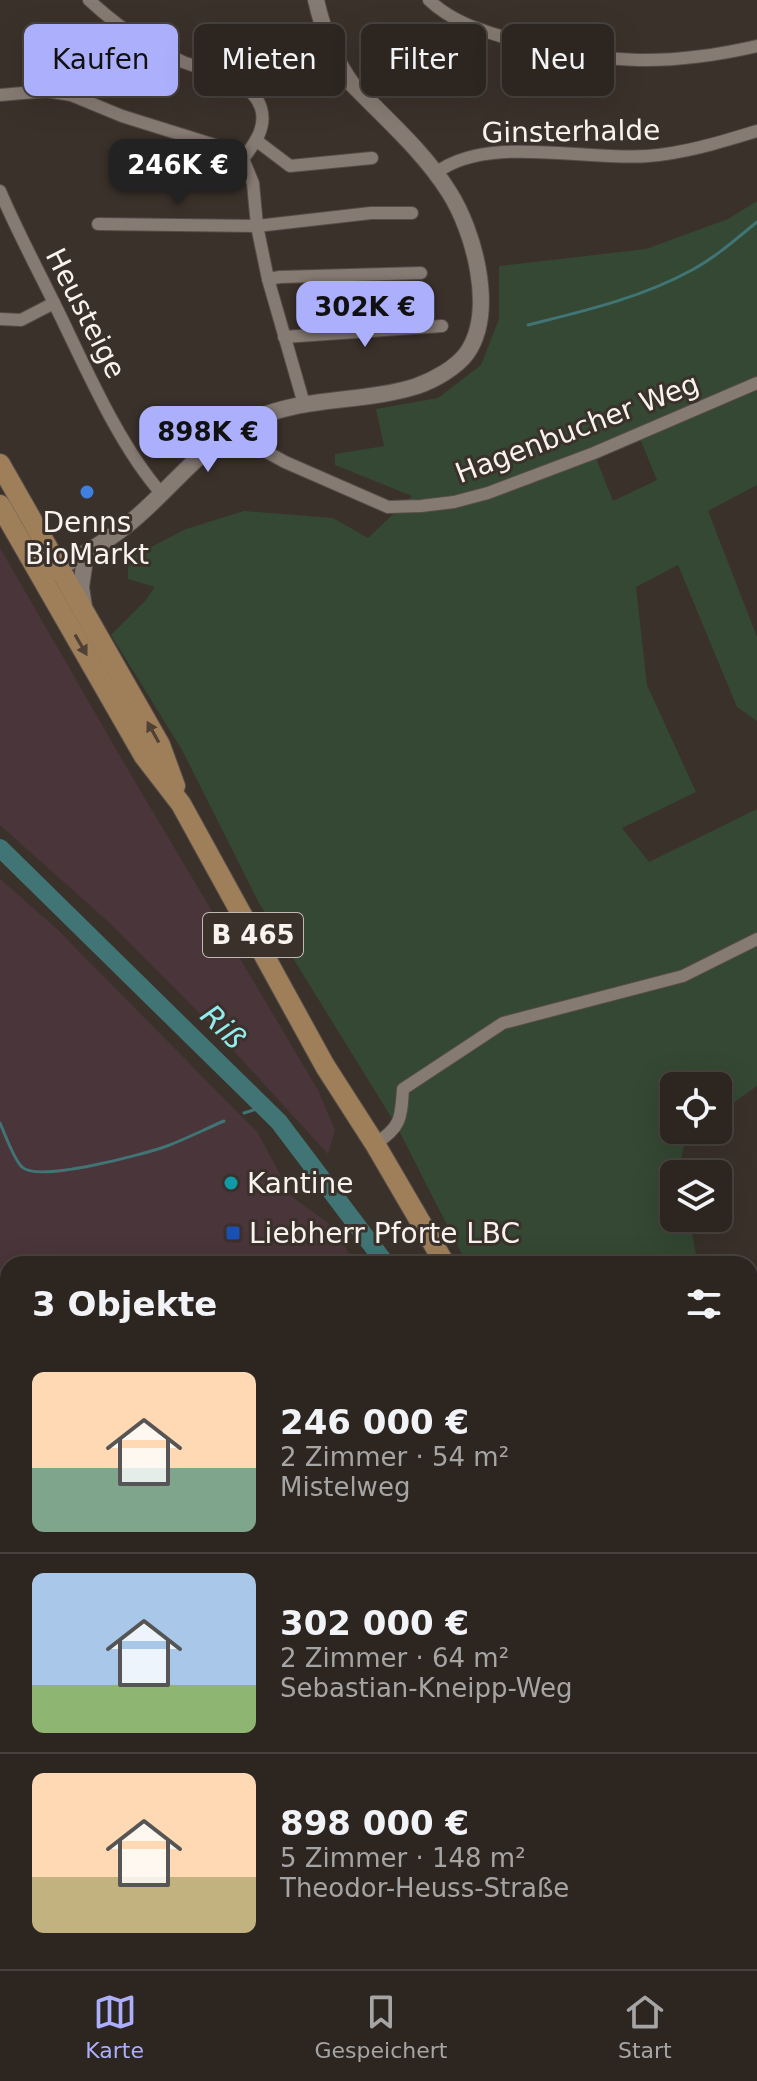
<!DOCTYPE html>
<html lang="de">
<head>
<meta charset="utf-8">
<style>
	body { margin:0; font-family:"DejaVu Sans",sans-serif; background:#38312d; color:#f1f3f6; height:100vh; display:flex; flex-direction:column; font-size:30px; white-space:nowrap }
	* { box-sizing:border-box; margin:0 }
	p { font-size:26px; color:#a6a5a5 }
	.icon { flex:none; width:44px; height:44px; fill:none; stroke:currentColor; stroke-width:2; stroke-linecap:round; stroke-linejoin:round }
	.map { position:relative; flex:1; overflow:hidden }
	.panel { position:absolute; left:0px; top:1256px; width:758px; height:714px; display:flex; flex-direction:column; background:#2c2520; border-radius:24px 24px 0 0; box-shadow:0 8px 32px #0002,0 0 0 2px #48423e }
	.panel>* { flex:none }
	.banner { position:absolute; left:24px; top:24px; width:710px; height:72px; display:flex; gap:16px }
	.fabs { position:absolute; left:660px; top:1072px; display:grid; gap:16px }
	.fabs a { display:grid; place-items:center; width:72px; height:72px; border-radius:12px; background:#2c2520; box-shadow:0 8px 32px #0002,0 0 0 2px #48423e; font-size:40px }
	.price { position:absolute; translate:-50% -68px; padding:0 18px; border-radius:16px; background:#acaffb; color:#111; font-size:26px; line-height:52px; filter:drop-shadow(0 2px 4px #0008) }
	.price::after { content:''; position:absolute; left:50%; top:48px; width:24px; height:18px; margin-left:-12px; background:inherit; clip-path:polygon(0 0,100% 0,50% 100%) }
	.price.current { background:#222; color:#fff }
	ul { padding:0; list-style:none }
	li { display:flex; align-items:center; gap:24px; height:200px; padding:0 32px }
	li+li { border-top:2px solid #48423e }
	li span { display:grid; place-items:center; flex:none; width:224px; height:160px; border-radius:12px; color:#555 }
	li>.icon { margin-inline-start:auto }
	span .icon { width:96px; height:96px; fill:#fffc; stroke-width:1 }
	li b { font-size:34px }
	h2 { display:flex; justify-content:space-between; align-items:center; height:96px; padding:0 32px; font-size:34px }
	.chip { padding:0 28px; border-radius:12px; background:#2c2520; box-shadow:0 8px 32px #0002,0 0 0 2px #48423e; font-size:28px; line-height:72px }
	.chip.current { background:#acaffb; color:#111 }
	.tabs { display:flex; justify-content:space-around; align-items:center; height:112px; border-top:2px solid #48423e; background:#2c2520; font-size:22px; color:#a6a5a5 }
	.tabs a { display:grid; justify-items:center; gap:4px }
	.tabs .current { color:#acaffb }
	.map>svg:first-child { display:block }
	.industrial { fill:#49353a }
	.green { fill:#344833; fill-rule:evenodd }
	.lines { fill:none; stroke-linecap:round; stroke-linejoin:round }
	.stream { stroke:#407475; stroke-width:3 }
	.river { stroke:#407475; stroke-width:18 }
	.minor-casing { stroke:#564d48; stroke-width:14 }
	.tertiary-casing { stroke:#564d48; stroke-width:18 }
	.primary-casing { stroke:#564d48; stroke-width:22 }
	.minor { stroke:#867b73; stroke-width:12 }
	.tertiary { stroke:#867b73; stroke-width:16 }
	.primary { stroke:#9e7f5a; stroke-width:20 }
	.rail-casing { stroke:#a79f9a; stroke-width:6 }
	.rail { stroke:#3b312b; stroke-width:3; stroke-dasharray:9; stroke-linecap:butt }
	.oneway { fill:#4f4134 }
	.shop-dot { fill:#3f7fe0; stroke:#3b312b; stroke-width:3 }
	.culture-dot { fill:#0f9aa8; stroke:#3b312b; stroke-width:3 }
	.transit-dot { fill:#1a4fb4; stroke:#3b312b; stroke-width:3 }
	.labels { text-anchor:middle; stroke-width:6; stroke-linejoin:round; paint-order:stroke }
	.shield { fill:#3b312b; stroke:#c0b9b4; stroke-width:2 }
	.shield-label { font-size:26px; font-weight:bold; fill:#f9f3ef }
	.street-label { font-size:28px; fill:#f9f3ef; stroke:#3b312b }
	.poi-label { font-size:28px; fill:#f9f3ef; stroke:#3b312b; text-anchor:start }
	.water-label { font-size:30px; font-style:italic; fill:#92ebec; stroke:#3b312b }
</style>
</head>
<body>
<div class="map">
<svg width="757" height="1969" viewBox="0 0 757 1969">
	<rect width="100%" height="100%" fill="#3b312b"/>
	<g class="industrial">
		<path d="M 0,548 L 124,763 L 318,1090 L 335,1130 L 328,1154 L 201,1015 L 112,925 L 0,825 Z"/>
		<path d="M 0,879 L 56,928 L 258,1133 L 292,1197 L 328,1223 L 357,1264 L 8,1264 L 8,1583 L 0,1566 Z"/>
		<path d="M 750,1907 L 757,1918 L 757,1969 L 222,1969 L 219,1962 L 750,1962 Z"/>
	</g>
	<g class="green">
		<path d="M 757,201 L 757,485 L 708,511 L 757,637 L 757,721 L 737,707 L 678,565 L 636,587 L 647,685 L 696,792 L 622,828 L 649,862 L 757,809 L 757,1086 L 718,1114 L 718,1086 L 674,1086 L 674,1130 L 696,1130 C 681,1142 681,1156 682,1174 L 674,1174 L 674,1218 L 689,1218 L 698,1264 L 467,1264 L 396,1125 L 259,903 L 182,750 L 111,635 L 145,601 L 155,587 L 128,579 L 128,559 L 186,529 L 244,511 L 333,518 L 368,538 L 412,496 L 335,465 L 335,454 L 384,446 L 376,409 L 438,398 L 481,365 L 499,319 L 499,266 L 646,249 L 728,219 ZM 640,439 L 657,480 L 613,501 L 596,458 Z"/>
		<path d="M 757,1345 L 757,1765 L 750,1757 L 750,1350 Z"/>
		<path d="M 0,1622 L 8,1639 L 8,1962 L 158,1962 L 161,1969 L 0,1969 Z"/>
	</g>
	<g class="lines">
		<g class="stream">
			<path d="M 528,325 C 584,311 641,298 692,270 C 716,257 736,239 757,222"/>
			<path d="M 244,1113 L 263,1107"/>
			<path d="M 0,1123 C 5,1134 14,1160 22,1167 C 38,1183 145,1154 167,1146 C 186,1139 205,1129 224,1121"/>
		</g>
		<g class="river">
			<path d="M 0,848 L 279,1122 L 386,1264"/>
			<path d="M 750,1872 L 757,1883"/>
		</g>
		<defs>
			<g id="minor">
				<path d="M 89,0 C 106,16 124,30 144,42 C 156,49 170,56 183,62 C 207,71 252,79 261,108 C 267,128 254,144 243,159"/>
				<path d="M 429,0 C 452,22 480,30 510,39 C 600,64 666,67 757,46"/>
				<path d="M 0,95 L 47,91 L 71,95 L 122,116 L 221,147 L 243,159 L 253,183 L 257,226 L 268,279 L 304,404"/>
				<path d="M 257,141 L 290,166 L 372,158"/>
				<path d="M 436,173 C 486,134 586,161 648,156 C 686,153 721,142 757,131"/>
				<path d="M 0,191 C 17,231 37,268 56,307 C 85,366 118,444 161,493"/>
				<path d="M 98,224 L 257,226 L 371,213 L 412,213"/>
				<path d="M 268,279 L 280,277 L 421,273"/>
				<path d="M 0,319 L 21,320 L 54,303"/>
				<path d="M 284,337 L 442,326"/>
				<path d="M 247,423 L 265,451 L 285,462 L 388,507 L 421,506 L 454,502 L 488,493 L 594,453 L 757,383"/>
				<path d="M 375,1144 C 401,1127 401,1119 403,1089 L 503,1023 L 683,976 L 757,939"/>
			</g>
			<g id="tertiary">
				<path d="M 50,573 C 78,557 107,542 132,521 C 171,489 200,447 246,423 C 300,395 361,404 417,386 C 434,380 456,368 467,353 C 496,311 474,231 449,192 C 424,152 385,118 352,84 C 333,58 323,31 316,0"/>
				<path d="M 84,607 L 81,587 L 86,553"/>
			</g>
			<g id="primary">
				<path d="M 0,464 L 160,745 L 175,786"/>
				<path d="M 0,505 L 144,756 L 181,804 L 325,1066 L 375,1144 L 445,1264"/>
				<path d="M 750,1767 L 757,1774"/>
			</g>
		</defs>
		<use href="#minor" class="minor-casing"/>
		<use href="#tertiary" class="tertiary-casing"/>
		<use href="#primary" class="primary-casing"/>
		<use href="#minor" class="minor"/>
		<use href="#tertiary" class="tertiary"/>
		<use href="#primary" class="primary"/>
		<defs>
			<g id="rail">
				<path d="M 0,1601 L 8,1618"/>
				<path d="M 176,1962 L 179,1969"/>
			</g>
		</defs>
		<use href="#rail" class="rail-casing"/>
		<use href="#rail" class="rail"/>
	</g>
	<defs><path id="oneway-solid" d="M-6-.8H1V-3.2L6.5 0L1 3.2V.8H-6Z" transform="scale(2)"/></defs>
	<g class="oneway">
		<use href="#oneway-solid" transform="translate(81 645) rotate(60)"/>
		<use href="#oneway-solid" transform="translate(153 732) rotate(-119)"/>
	</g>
	<circle class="shop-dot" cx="87" cy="492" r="8"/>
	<circle class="culture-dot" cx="231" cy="1183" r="8"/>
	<rect class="transit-dot" x="225" y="1225" width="16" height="16" rx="4"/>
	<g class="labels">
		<rect class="shield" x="203" y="913" width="100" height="44" rx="6"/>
		<g class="shield-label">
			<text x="253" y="944">B 465</text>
		</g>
		<g class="street-label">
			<text transform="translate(571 131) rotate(-1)" y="10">Ginsterhalde</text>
			<text transform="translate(86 313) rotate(63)" y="10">Heusteige</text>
			<text transform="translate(577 428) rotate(-21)" y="10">Hagenbucher Weg</text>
		</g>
		<g class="poi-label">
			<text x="87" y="532" text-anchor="middle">Denns<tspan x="87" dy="32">BioMarkt</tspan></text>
			<text x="247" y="1193">Kantine</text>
			<text x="249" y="1243">Liebherr Pforte LBC</text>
		</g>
		<g class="water-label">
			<text transform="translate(223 1027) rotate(44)" y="10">Riß</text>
		</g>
	</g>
</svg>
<div class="fabs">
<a><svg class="icon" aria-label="locate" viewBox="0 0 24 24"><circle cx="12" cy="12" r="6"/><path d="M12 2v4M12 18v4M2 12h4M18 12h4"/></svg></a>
<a><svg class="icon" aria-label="layers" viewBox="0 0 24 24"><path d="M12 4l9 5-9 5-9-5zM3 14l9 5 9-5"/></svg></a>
</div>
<b class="price current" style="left:178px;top:207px">246K €</b>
<b class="price" style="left:365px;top:349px">302K €</b>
<b class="price" style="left:208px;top:474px">898K €</b>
<div class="banner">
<a class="chip current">Kaufen</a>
<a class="chip">Mieten</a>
<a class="chip">Filter</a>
<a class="chip">Neu</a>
</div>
<section class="panel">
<h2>3 Objekte<svg class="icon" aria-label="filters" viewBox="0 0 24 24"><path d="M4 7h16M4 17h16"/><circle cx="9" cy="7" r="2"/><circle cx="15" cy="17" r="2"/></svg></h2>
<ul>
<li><span style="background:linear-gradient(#ffd9b3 60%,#7fa58c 0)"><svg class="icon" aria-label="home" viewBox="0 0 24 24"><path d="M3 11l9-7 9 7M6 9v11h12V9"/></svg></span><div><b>246 000 €</b><p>2 Zimmer · 54 m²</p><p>Mistelweg</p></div></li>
<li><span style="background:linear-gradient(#a9c7e8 70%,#8fb573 0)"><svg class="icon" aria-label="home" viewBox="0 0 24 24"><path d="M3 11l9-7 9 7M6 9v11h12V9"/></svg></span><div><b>302 000 €</b><p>2 Zimmer · 64 m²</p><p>Sebastian-Kneipp-Weg</p></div></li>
<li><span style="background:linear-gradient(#ffd9b3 65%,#c2b280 0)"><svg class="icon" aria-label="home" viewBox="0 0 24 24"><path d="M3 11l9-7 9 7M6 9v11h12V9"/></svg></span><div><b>898 000 €</b><p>5 Zimmer · 148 m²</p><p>Theodor-Heuss-Straße</p></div></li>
</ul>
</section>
</div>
<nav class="tabs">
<a class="current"><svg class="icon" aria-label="map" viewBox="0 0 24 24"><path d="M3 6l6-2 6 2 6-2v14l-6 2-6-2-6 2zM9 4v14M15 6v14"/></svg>Karte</a>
<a><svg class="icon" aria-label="saved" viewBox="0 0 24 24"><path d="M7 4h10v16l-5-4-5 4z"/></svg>Gespeichert</a>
<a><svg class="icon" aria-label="home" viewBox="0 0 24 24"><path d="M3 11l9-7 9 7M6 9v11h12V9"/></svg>Start</a>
</nav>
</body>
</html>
